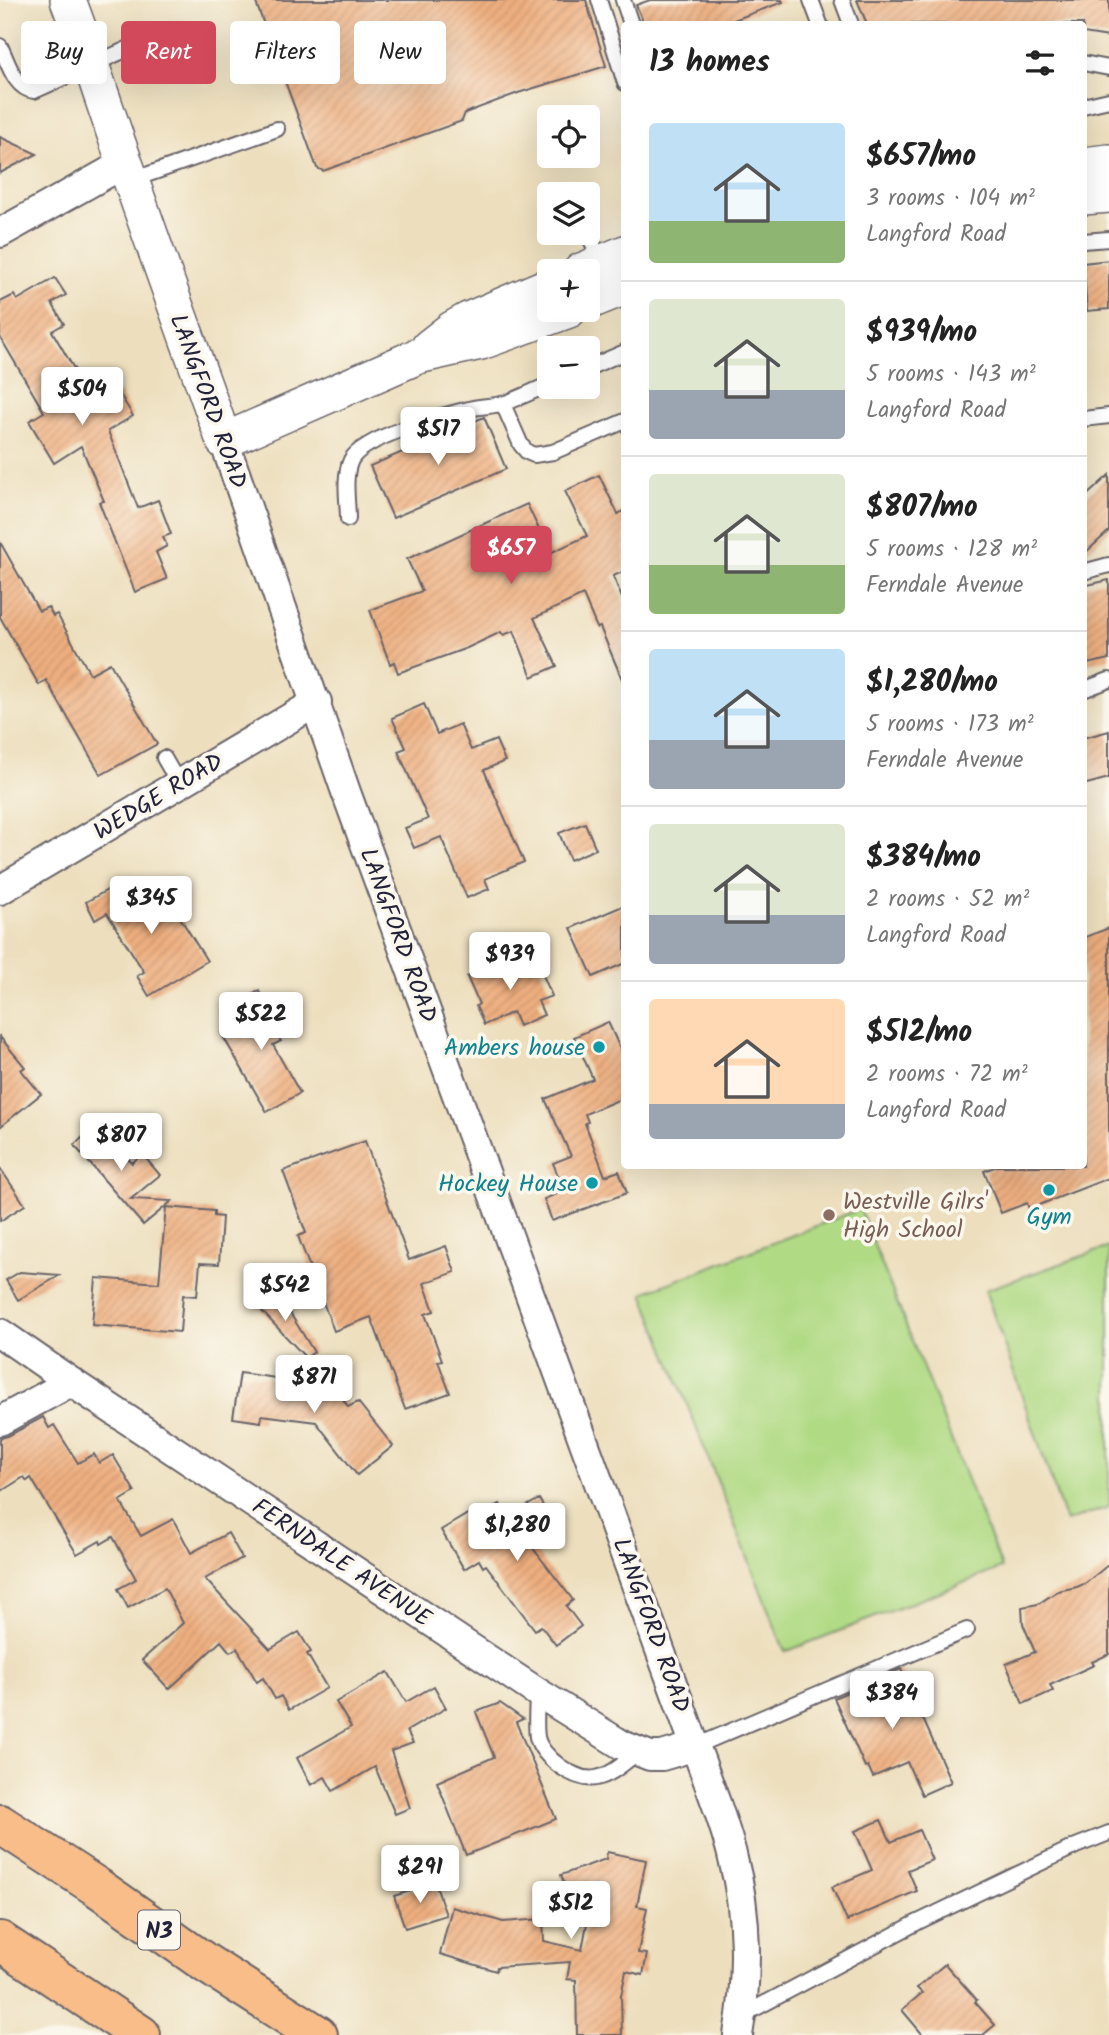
<!DOCTYPE html>
<html lang="en">
<head>
<meta charset="utf-8">
<style>
	body { margin:0; font-family:Kalam,sans-serif; background:#f6f6f6; color:#222; height:100vh; display:flex; flex-direction:column; font-size:26px; white-space:nowrap }
	* { box-sizing:border-box; margin:0 }
	p { font-size:23px; color:#767676 }
	.icon { flex:none; width:38px; height:38px; fill:none; stroke:currentColor; stroke-width:2; stroke-linecap:round; stroke-linejoin:round }
	.map { position:relative; flex:1; overflow:hidden }
	.panel { position:absolute; left:621px; top:21px; width:466px; height:1148px; display:flex; flex-direction:column; background:#fff; border-radius:7px; box-shadow:0 7px 28px #0002 }
	.panel>* { flex:none }
	.hud { position:absolute; left:21px; top:21px; width:495px; height:63px; display:flex; gap:14px }
	.fabs { position:absolute; left:537px; top:105px; display:grid; gap:14px }
	.fabs a { display:grid; place-items:center; width:63px; height:63px; border-radius:7px; background:#fff; box-shadow:0 7px 28px #0002; font-size:35px }
	.price { position:absolute; translate:-50% -60px; padding:0 16px; border-radius:7px; background:#fff; color:#222; font-size:23px; line-height:46px; filter:drop-shadow(0 2px 4px #0008) }
	.price::after { content:''; position:absolute; left:50%; top:42px; width:21px; height:16px; margin-left:-10px; background:inherit; clip-path:polygon(0 0,100% 0,50% 100%) }
	.price.on { background:#d1495b; color:#fff }
	ul { padding:0; list-style:none }
	li { display:flex; align-items:center; gap:21px; height:175px; padding:0 28px }
	li+li { border-top:2px solid #e0e0e0 }
	li span { display:grid; place-items:center; flex:none; width:196px; height:140px; border-radius:7px; color:#555 }
	li>.icon { margin-inline-start:auto }
	span .icon { width:84px; height:84px; fill:#fffc; stroke-width:1 }
	li b { font-size:30px }
	h2 { display:flex; justify-content:space-between; align-items:center; height:84px; padding:0 28px; font-size:30px }
	.pill { padding:0 24px; border-radius:7px; background:#fff; box-shadow:0 7px 28px #0002; font-size:24px; line-height:63px }
	.pill.on { background:#d1495b; color:#fff }
	.map>svg:first-child { display:block }
	.garden { fill:#b0da84; stroke:#697e60; stroke-width:2 }
	.building { fill:url(#building-hatch) }
	.lines { fill:none; stroke-linecap:round; stroke-linejoin:round }
	.service-casing { stroke:#696469; stroke-width:18 }
	.minor-casing { stroke:#696469; stroke-width:32 }
	.tertiary-casing { stroke:#696469; stroke-width:38 }
	.motorway-casing { stroke:#696469; stroke-width:42 }
	.service { stroke:#fff; stroke-width:14 }
	.minor { stroke:#fff; stroke-width:28 }
	.tertiary { stroke:#fff; stroke-width:35 }
	.motorway { stroke:#f8bd89; stroke-width:38 }
	.culture-dot { fill:#0f9aa8; stroke:#fbf7ec; stroke-width:2.5 }
	.education-dot { fill:#8d6e63; stroke:#fbf7ec; stroke-width:2.5 }
	.labels { text-anchor:middle; stroke-width:7; stroke-linejoin:round; paint-order:stroke }
	.shield { fill:#fbf7ec; stroke:#636270; stroke-width:2 }
	.shield-label { font-size:23px; font-weight:bold; fill:#22223b }
	.street-label { font-size:24px; fill:#22223b; stroke:#fbf7ec }
	.culture-label { font-size:24px; fill:#0d838f; stroke:#fbf7ec; text-anchor:end }
	.education-label { font-size:24px; fill:#785e54; stroke:#fbf7ec; text-anchor:start }
</style>
</head>
<body>
<div class="map">
<svg width="1109" height="2035" viewBox="0 0 1109 2035">
	<defs>
		<pattern id="building-hatch" width="6" height="6" patternUnits="userSpaceOnUse" patternTransform="scale(1.75)"><rect width="6" height="6" fill="#eeaf7f"/><path d="M-1 1l2-2M0 6l6-6M5 7l2-2" fill="none" stroke="#cc966f"/></pattern>
	</defs>
	<rect width="100%" height="100%" fill="#fbf7ec"/>
	<filter id="ink" filterUnits="userSpaceOnUse"><feTurbulence type="fractalNoise" baseFrequency=".0143" numOctaves="2"/><feDisplacementMap in="SourceGraphic" scale="14" xChannelSelector="R" yChannelSelector="G"/><feConvolveMatrix kernelMatrix="1 2 1 2 8 2 1 2 1" color-interpolation-filters="sRGB"/></filter>
	<filter id="wash" filterUnits="userSpaceOnUse"><feTurbulence type="fractalNoise" baseFrequency=".00686" numOctaves="4" result="noise"/><feDisplacementMap in="SourceGraphic" scale="28" xChannelSelector="R" yChannelSelector="G"/><feGaussianBlur stdDeviation="1.57" result="paint"/><feColorMatrix in="noise" values="0 0 0 0 0 0 0 0 0 0 0 0 0 0 0 0 0 1.4 0 .05"/><feComposite in="paint" operator="in"/></filter>
	<g filter="url(#wash)">
		<rect width="100%" height="100%" fill="#eddfbe"/>
		<g class="garden">
			<path d="M 860,1209 L 1002,1568 L 785,1652 L 643,1293 Z"/>
			<path d="M 1109,1247 L 1109,1507 L 1066,1522 L 985,1290 Z"/>
		</g>
		<g id="blocks">
			<g class="building">
				<path d="M 255,0 L 586,0 L 606,66 L 518,93 L 465,113 L 462,121 L 323,171 L 317,168 Z"/>
				<path d="M 650,0 L 782,0 L 783,2 L 723,24 L 644,24 L 636,5 Z"/>
				<path d="M 857,0 L 1109,0 L 1109,37 L 1083,33 L 1083,24 L 1010,24 L 995,23 L 989,24 L 867,24 Z"/>
				<path d="M 0,137 L 37,154 L 0,173 Z"/>
				<path d="M 1109,260 L 1109,309 L 1087,311 L 1083,263 Z"/>
				<path d="M 55,278 L 66,295 L 52,303 L 64,324 L 52,331 L 90,396 L 111,384 L 116,392 L 118,391 L 133,416 L 108,431 L 138,508 L 158,500 L 171,534 L 163,537 L 167,546 L 156,552 L 167,579 L 135,592 L 99,502 L 104,501 L 81,446 L 54,463 L 29,421 L 44,412 L 0,337 L 0,302 L 14,295 L 17,300 Z"/>
				<path d="M 484,417 L 506,469 L 393,518 L 370,466 Z"/>
				<path d="M 599,475 L 618,514 L 625,510 L 625,571 L 613,576 L 625,605 L 625,686 L 600,627 L 597,628 L 583,595 L 534,618 L 557,666 L 532,677 L 514,631 L 503,635 L 501,632 L 467,648 L 398,673 L 394,662 L 390,664 L 370,610 L 422,591 L 407,559 L 527,504 L 550,553 L 587,536 L 565,491 Z"/>
				<path d="M 1109,475 L 1109,531 L 1083,555 L 1083,499 Z"/>
				<path d="M 0,542 L 39,611 L 48,607 L 53,616 L 57,614 L 90,674 L 110,663 L 157,744 L 101,775 L 46,680 L 39,685 L 0,617 Z"/>
				<path d="M 1109,580 L 1109,659 L 1083,665 L 1083,586 Z"/>
				<path d="M 424,704 L 437,734 L 460,724 L 471,750 L 496,740 L 505,761 L 484,770 L 524,862 L 485,879 L 489,889 L 467,898 L 441,837 L 414,848 L 405,828 L 428,819 L 398,751 L 406,748 L 392,718 Z"/>
				<path d="M 1109,731 L 1109,778 L 1083,785 L 1083,738 Z"/>
				<path d="M 585,823 L 596,849 L 570,860 L 559,833 Z"/>
				<path d="M 118,884 L 130,906 L 161,887 L 207,961 L 149,996 L 137,976 L 144,972 L 107,913 L 95,920 L 86,902 Z"/>
				<path d="M 625,905 L 625,963 L 593,977 L 571,928 Z"/>
				<path d="M 1109,928 L 1109,1178 L 1029,1209 L 1027,1203 L 1001,1213 L 984,1171 L 997,1166 L 1083,1166 L 1083,938 Z"/>
				<path d="M 535,957 L 552,996 L 538,1001 L 544,1015 L 519,1026 L 513,1012 L 484,1025 L 476,1006 L 479,1004 L 467,977 L 496,964 L 499,973 Z"/>
				<path d="M 259,991 L 267,1006 L 272,1004 L 288,1033 L 279,1038 L 281,1041 L 273,1045 L 300,1093 L 267,1112 L 221,1033 L 246,1018 L 238,1003 Z"/>
				<path d="M 608,1022 L 625,1059 L 625,1097 L 585,1114 L 588,1122 L 585,1123 L 605,1176 L 619,1171 L 627,1193 L 552,1221 L 544,1199 L 564,1191 L 553,1163 L 571,1156 L 545,1099 L 593,1079 L 574,1037 Z"/>
				<path d="M 0,1037 L 25,1067 L 21,1070 L 41,1094 L 0,1127 Z"/>
				<path d="M 98,1124 L 132,1163 L 142,1154 L 160,1175 L 131,1199 L 172,1201 L 143,1225 L 74,1145 Z"/>
				<path d="M 365,1141 L 409,1260 L 446,1246 L 455,1272 L 424,1283 L 434,1311 L 425,1314 L 442,1360 L 438,1361 L 450,1393 L 405,1409 L 371,1317 L 334,1331 L 298,1236 L 306,1233 L 283,1171 Z"/>
				<path d="M 0,1168 L 25,1205 L 0,1221 Z"/>
				<path d="M 166,1207 L 214,1211 L 214,1216 L 222,1217 L 219,1264 L 200,1263 L 197,1296 L 183,1295 L 180,1332 L 92,1325 L 96,1278 L 159,1283 Z"/>
				<path d="M 20,1272 L 60,1275 L 18,1300 L 6,1280 Z"/>
				<path d="M 277,1292 L 314,1352 L 306,1358 L 256,1305 Z"/>
				<path d="M 240,1373 L 318,1384 L 317,1388 L 338,1391 L 348,1407 L 358,1402 L 393,1446 L 357,1475 L 316,1422 L 262,1415 L 261,1422 L 233,1418 Z"/>
				<path d="M 43,1417 L 49,1428 L 54,1425 L 78,1463 L 94,1454 L 99,1463 L 113,1455 L 135,1492 L 120,1501 L 141,1536 L 173,1519 L 191,1553 L 228,1533 L 242,1558 L 205,1579 L 270,1649 L 299,1632 L 311,1652 L 307,1654 L 327,1688 L 289,1710 L 281,1696 L 275,1699 L 263,1678 L 257,1682 L 237,1648 L 230,1652 L 221,1641 L 169,1689 L 142,1660 L 183,1623 L 165,1588 L 128,1608 L 118,1589 L 136,1579 L 113,1537 L 101,1544 L 100,1541 L 77,1554 L 31,1478 L 27,1481 L 24,1477 L 0,1492 L 0,1438 L 8,1436 Z"/>
				<path d="M 539,1499 L 558,1532 L 532,1547 L 573,1600 L 566,1606 L 581,1626 L 556,1645 L 541,1626 L 535,1630 L 486,1565 L 483,1567 L 479,1560 L 464,1569 L 441,1530 L 471,1512 L 472,1514 L 477,1511 L 479,1516 L 500,1504 L 507,1517 Z"/>
				<path d="M 1109,1564 L 1109,1654 L 1092,1662 L 1094,1665 L 1050,1685 L 1053,1691 L 1023,1704 L 1006,1664 L 1035,1652 L 1023,1624 L 1022,1607 L 1038,1604 L 1058,1591 L 1077,1587 L 1086,1583 Z"/>
				<path d="M 901,1669 L 951,1782 L 922,1795 L 907,1762 L 873,1777 L 868,1766 L 865,1767 L 834,1698 Z"/>
				<path d="M 388,1672 L 406,1702 L 434,1686 L 446,1708 L 407,1731 L 413,1743 L 391,1751 L 410,1808 L 395,1814 L 375,1767 L 333,1791 L 325,1777 L 311,1785 L 297,1758 L 351,1727 L 336,1702 Z"/>
				<path d="M 500,1703 L 523,1719 L 516,1722 L 556,1819 L 466,1855 L 437,1782 L 494,1757 L 476,1712 Z"/>
				<path d="M 881,1820 L 891,1842 L 919,1830 L 932,1860 L 908,1870 L 917,1891 L 847,1921 L 832,1887 L 872,1870 L 855,1831 Z"/>
				<path d="M 607,1852 L 646,1860 L 637,1906 L 647,1908 L 638,1953 L 647,1954 L 643,1975 L 626,1971 L 621,1996 L 622,2035 L 577,2035 L 576,1980 L 567,1979 L 570,1962 L 497,1967 L 496,1971 L 440,1954 L 452,1907 L 503,1922 L 543,1919 L 544,1941 L 582,1950 L 594,1887 L 569,1896 L 561,1875 L 606,1859 Z"/>
				<path d="M 435,1883 L 446,1915 L 405,1928 L 394,1896 Z"/>
				<path d="M 945,1964 L 977,2000 L 975,2002 L 995,2025 L 983,2035 L 923,2035 L 902,2010 L 922,1993 L 917,1988 Z"/>
			</g>
		</g>
	</g>
	<g filter="url(#ink)">
		<use href="#blocks" fill-opacity="0" stroke="#696469" stroke-width="2"/>
		<g class="lines">
			<defs>
				<g id="service">
					<path d="M 599,0 L 625,83"/>
					<path d="M 623,0 L 631,24"/>
					<path d="M 811,0 L 820,24"/>
					<path d="M 842,0 L 851,24"/>
					<path d="M 0,46 C 8,61 14,89 34,91 L 163,33"/>
					<path d="M 1083,63 L 1109,68"/>
					<path d="M 1083,106 L 1109,100"/>
					<path d="M 132,180 L 277,129"/>
					<path d="M 588,232 L 600,262"/>
					<path d="M 1083,241 L 1109,239"/>
					<path d="M 588,368 L 625,352"/>
					<path d="M 503,404 L 521,445 L 527,452 L 534,455 L 553,452 L 625,421"/>
					<path d="M 1083,419 L 1109,416"/>
					<path d="M 348,519 C 348,502 343,477 351,460 C 363,437 446,414 473,408 C 483,406 495,406 505,403 C 520,398 535,390 550,384"/>
					<path d="M 1083,572 L 1109,565"/>
					<path d="M 1083,690 L 1109,680"/>
					<path d="M 164,758 L 179,784"/>
					<path d="M 537,1692 C 537,1707 535,1723 537,1737 C 541,1757 575,1782 596,1778 C 612,1775 625,1762 638,1752"/>
					<path d="M 696,1746 L 967,1630"/>
					<path d="M 741,2016 L 918,1922 L 1076,1846 L 1109,1833"/>
				</g>
				<g id="minor">
					<path d="M 0,233 L 125,163"/>
					<path d="M 224,441 L 346,792 L 716,1803 C 722,1821 729,1840 733,1859 C 748,1915 748,1978 738,2035"/>
					<path d="M 0,890 L 317,702"/>
					<path d="M 0,1333 L 71,1382 L 537,1692 L 622,1745 L 650,1756 L 662,1756 L 696,1746"/>
					<path d="M 0,1421 L 71,1382"/>
				</g>
				<g id="tertiary">
					<path d="M 68,0 C 89,55 106,111 126,166 C 158,258 191,349 224,441 L 418,356 L 481,342 L 569,310"/>
					<path d="M 1083,165 L 1109,162"/>
					<path d="M 1083,197 L 1109,195"/>
					<path d="M 581,271 L 625,253"/>
					<path d="M 588,302 L 625,287"/>
					<path d="M 429,347 L 452,329 L 468,320 L 550,285"/>
				</g>
				<g id="motorway">
					<path d="M 0,1824 L 97,1887 L 207,1964 L 318,2035"/>
					<path d="M 0,1941 L 141,2035"/>
				</g>
			</defs>
			<use href="#service" class="service-casing"/>
			<use href="#minor" class="minor-casing"/>
			<use href="#tertiary" class="tertiary-casing"/>
			<use href="#motorway" class="motorway-casing"/>
			<use href="#service" class="service"/>
			<use href="#minor" class="minor"/>
			<use href="#tertiary" class="tertiary"/>
			<use href="#motorway" class="motorway"/>
		</g>
	</g>
	<g class="culture-dot">
		<circle cx="599" cy="1047" r="7"/>
		<circle cx="592" cy="1183" r="7"/>
		<circle cx="1049" cy="1190" r="7"/>
	</g>
	<circle class="education-dot" cx="829" cy="1215" r="7"/>
	<g class="labels">
		<rect class="shield" x="138" y="1910.5" width="42" height="39" rx="5"/>
		<g class="shield-label">
			<text x="159" y="1938">N3</text>
		</g>
		<g class="street-label">
			<text transform="translate(209 401) rotate(70)" y="8">LANGFORD ROAD</text>
			<text transform="translate(158 796) rotate(-31)" y="8">WEDGE ROAD</text>
			<text transform="translate(399 935) rotate(70)" y="8">LANGFORD ROAD</text>
			<text transform="translate(342 1562) rotate(34)" y="8">FERNDALE AVENUE</text>
			<text transform="translate(652 1625) rotate(70)" y="8">LANGFORD ROAD</text>
		</g>
		<g class="culture-label">
			<text x="585" y="1055">Ambers house</text>
			<text x="578" y="1191">Hockey House</text>
			<text x="1049" y="1224" text-anchor="middle">Gym</text>
		</g>
		<g class="education-label">
			<text x="843" y="1209">Westville Gilrs'<tspan x="843" dy="28">High School</tspan></text>
		</g>
	</g>
</svg>
<div class="fabs">
<a><svg class="icon" aria-label="locate" viewBox="0 0 24 24"><circle cx="12" cy="12" r="6"/><path d="M12 2v4M12 18v4M2 12h4M18 12h4"/></svg></a>
<a><svg class="icon" aria-label="layers" viewBox="0 0 24 24"><path d="M12 4l9 5-9 5-9-5zM3 14l9 5 9-5"/></svg></a>
<a>+</a>
<a>−</a>
</div>
<b class="price" style="left:82px;top:427px">$504</b>
<b class="price" style="left:438px;top:467px">$517</b>
<b class="price on" style="left:511px;top:586px">$657</b>
<b class="price" style="left:151px;top:936px">$345</b>
<b class="price" style="left:510px;top:992px">$939</b>
<b class="price" style="left:261px;top:1052px">$522</b>
<b class="price" style="left:121px;top:1173px">$807</b>
<b class="price" style="left:285px;top:1323px">$542</b>
<b class="price" style="left:314px;top:1415px">$871</b>
<b class="price" style="left:517px;top:1563px">$1,280</b>
<b class="price" style="left:892px;top:1731px">$384</b>
<b class="price" style="left:420px;top:1905px">$291</b>
<b class="price" style="left:571px;top:1941px">$512</b>
<div class="hud">
<a class="pill">Buy</a>
<a class="pill on">Rent</a>
<a class="pill">Filters</a>
<a class="pill">New</a>
</div>
<section class="panel">
<h2>13 homes<svg class="icon" aria-label="filters" viewBox="0 0 24 24"><path d="M4 7h16M4 17h16"/><circle cx="9" cy="7" r="2"/><circle cx="15" cy="17" r="2"/></svg></h2>
<ul>
<li><span style="background:linear-gradient(#bfe0f5 70%,#8fb573 0)"><svg class="icon" aria-label="home" viewBox="0 0 24 24"><path d="M3 11l9-7 9 7M6 9v11h12V9"/></svg></span><div><b>$657/mo</b><p>3 rooms · 104 m²</p><p>Langford Road</p></div></li>
<li><span style="background:linear-gradient(#dfe7d0 65%,#9aa5b1 0)"><svg class="icon" aria-label="home" viewBox="0 0 24 24"><path d="M3 11l9-7 9 7M6 9v11h12V9"/></svg></span><div><b>$939/mo</b><p>5 rooms · 143 m²</p><p>Langford Road</p></div></li>
<li><span style="background:linear-gradient(#dfe7d0 65%,#8fb573 0)"><svg class="icon" aria-label="home" viewBox="0 0 24 24"><path d="M3 11l9-7 9 7M6 9v11h12V9"/></svg></span><div><b>$807/mo</b><p>5 rooms · 128 m²</p><p>Ferndale Avenue</p></div></li>
<li><span style="background:linear-gradient(#bfe0f5 65%,#9aa5b1 0)"><svg class="icon" aria-label="home" viewBox="0 0 24 24"><path d="M3 11l9-7 9 7M6 9v11h12V9"/></svg></span><div><b>$1,280/mo</b><p>5 rooms · 173 m²</p><p>Ferndale Avenue</p></div></li>
<li><span style="background:linear-gradient(#dfe7d0 65%,#9aa5b1 0)"><svg class="icon" aria-label="home" viewBox="0 0 24 24"><path d="M3 11l9-7 9 7M6 9v11h12V9"/></svg></span><div><b>$384/mo</b><p>2 rooms · 52 m²</p><p>Langford Road</p></div></li>
<li><span style="background:linear-gradient(#ffd9b3 75%,#9aa5b1 0)"><svg class="icon" aria-label="home" viewBox="0 0 24 24"><path d="M3 11l9-7 9 7M6 9v11h12V9"/></svg></span><div><b>$512/mo</b><p>2 rooms · 72 m²</p><p>Langford Road</p></div></li>
</ul>
</section>
</div>
</body>
</html>
